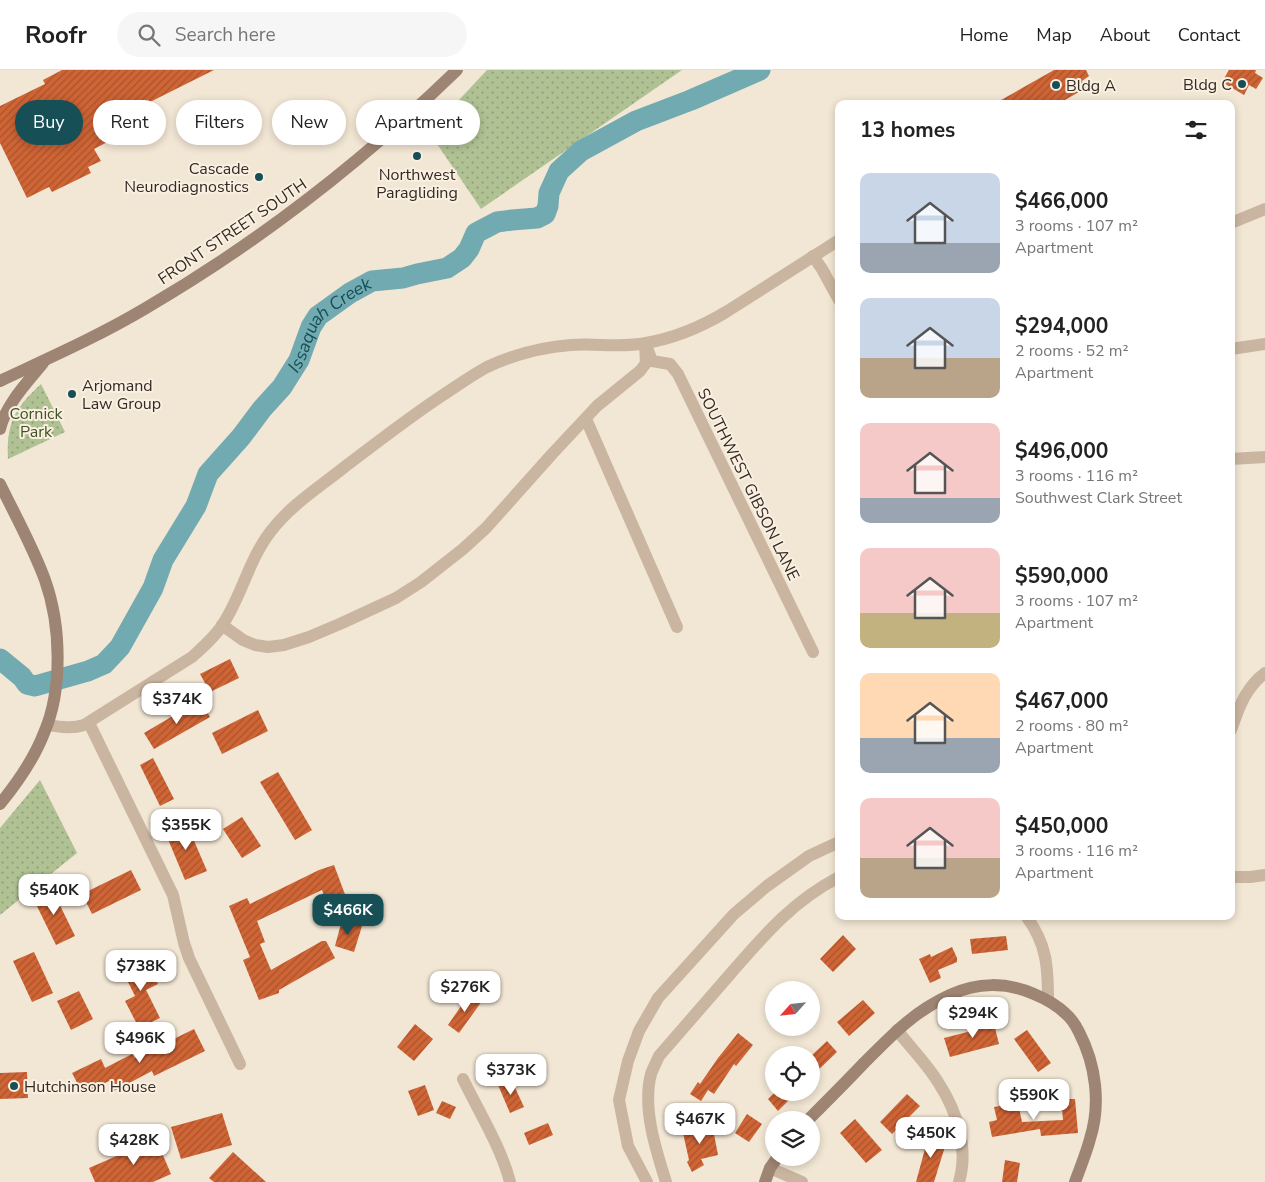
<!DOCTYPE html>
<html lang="en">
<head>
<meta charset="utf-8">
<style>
	body { margin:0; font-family:"Nunito Sans",sans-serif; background:#f6f6f6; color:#222; height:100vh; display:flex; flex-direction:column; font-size:19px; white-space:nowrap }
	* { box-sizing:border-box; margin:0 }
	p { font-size:16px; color:#767676 }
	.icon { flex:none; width:28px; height:28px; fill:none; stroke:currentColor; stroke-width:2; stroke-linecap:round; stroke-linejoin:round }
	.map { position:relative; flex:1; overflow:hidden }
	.side { position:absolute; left:835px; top:30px; width:400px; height:820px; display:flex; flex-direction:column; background:#fff; border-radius:10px; box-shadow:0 2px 8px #0003 }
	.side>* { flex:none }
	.banner { position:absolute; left:15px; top:30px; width:475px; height:45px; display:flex; gap:10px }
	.needle { width:32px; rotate:243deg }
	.controls { position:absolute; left:765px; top:911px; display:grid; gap:10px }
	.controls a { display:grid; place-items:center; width:55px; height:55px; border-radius:50%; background:#fff; box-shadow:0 2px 8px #0003; font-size:25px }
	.price { position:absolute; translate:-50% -42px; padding:0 11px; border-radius:10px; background:#fff; color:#222; font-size:16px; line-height:32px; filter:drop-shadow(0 1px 2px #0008) }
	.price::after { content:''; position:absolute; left:50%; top:30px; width:15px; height:11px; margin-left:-8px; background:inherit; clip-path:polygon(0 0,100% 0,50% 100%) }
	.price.selected { background:#174f57; color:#fff }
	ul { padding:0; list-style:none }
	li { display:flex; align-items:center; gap:15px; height:125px; padding:0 25px }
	li span { display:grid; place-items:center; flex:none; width:140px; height:100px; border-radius:10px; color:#555 }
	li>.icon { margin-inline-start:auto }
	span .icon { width:60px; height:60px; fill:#fffc; stroke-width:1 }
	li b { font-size:21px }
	h2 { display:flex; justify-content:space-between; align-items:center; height:60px; padding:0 25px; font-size:21px }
	.pill { padding:0 18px; border-radius:22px; background:#fff; box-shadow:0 2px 8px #0003; font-size:18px; line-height:45px }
	.pill.selected { background:#174f57; color:#fff }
	header { display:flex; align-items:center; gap:30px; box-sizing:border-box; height:70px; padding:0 25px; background:#fff; border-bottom:1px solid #e0e0e0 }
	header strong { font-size:24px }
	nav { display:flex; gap:28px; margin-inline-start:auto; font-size:18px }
	.search { width:350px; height:45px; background:#f6f6f6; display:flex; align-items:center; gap:12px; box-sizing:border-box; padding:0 18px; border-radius:28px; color:#767676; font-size:19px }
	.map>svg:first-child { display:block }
	.park { fill:url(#park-dots) }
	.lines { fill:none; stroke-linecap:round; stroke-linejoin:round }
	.river { stroke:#72aab1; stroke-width:21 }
	.building { fill:url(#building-hatch) }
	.street { stroke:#cab6a0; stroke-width:12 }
	.secondary { stroke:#9e8472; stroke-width:12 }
	.poi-dot { fill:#174f57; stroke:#faf0e1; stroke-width:2 }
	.labels { text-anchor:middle; stroke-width:4; stroke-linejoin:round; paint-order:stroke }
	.poi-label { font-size:16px; fill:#342a24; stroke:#faf0e1; text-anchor:start }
	.street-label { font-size:16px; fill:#342a24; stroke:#faf0e1 }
	.park-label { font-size:16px; fill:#405326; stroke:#faf0e1 }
	.water-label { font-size:18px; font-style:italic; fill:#174f57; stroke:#faf0e1 }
</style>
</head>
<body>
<header>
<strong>Roofr</strong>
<div class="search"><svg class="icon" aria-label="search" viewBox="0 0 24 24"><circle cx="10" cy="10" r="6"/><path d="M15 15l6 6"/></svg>Search here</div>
<nav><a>Home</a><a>Map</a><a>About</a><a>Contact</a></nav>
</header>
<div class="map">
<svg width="1265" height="1112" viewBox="0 0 1265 1112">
	<defs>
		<pattern id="park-dots" width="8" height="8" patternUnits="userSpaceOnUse" patternTransform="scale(1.25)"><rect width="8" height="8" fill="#b0c294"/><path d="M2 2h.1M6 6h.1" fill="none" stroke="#909e79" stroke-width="1.8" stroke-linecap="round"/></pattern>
		<pattern id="building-hatch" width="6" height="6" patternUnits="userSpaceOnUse" patternTransform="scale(1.25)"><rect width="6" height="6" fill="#cf6435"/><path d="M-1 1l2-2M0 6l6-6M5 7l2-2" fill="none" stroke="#a9532d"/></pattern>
	</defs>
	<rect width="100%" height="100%" fill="#f2e6d4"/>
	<g class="park">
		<path d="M 487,0 L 682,0 L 481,139 L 429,62 Z"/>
		<path d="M 41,314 L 65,362 L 8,389 C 6,353 15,338 41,314 Z"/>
		<path d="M 40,710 L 77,783 L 0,845 L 0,758 Z"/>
	</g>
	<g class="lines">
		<path class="river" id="s1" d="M 0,589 L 22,607 L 27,614 L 35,616 L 88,601 L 104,594 L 120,577 L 153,518 L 163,490 L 196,436 L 208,404 L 241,367 L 262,339 L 282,317 L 299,290 L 311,257 L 318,246 L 350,223 L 372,211 L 403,208 L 417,204 L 447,198 L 462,188 L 469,179 L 476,163 L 497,152 L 512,150 L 537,148 L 545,144 L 548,136 L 549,123 L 559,101 L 581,81 L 636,51 L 691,30 L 760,0"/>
	</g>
	<g class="building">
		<path d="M 62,0 L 214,0 L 114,50 L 121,65 L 94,79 L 101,91 L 88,97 L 91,103 L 52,122 L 49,117 L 27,128 L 0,73 L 0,36 L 45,14 L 43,10 Z"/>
		<path d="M 1054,0 L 1086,0 L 1089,6 L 1082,11 L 1086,18 L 1058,34 L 1049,34 L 1047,30 L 1041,34 L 994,34 Z"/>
		<path d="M 1229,0 L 1256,0 L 1255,3 L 1263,8 L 1256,19 L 1249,15 L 1244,25 L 1222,12 Z"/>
		<path d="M 230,589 L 239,608 L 210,622 L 200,604 Z"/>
		<path d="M 200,630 L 210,647 L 154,679 L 144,663 Z"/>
		<path d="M 258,640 L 268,661 L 222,684 L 212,663 Z"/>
		<path d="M 153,688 L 174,729 L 160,736 L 140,695 Z"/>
		<path d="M 278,702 L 312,760 L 295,770 L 260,712 Z"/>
		<path d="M 242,747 L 261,776 L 242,788 L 223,759 Z"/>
		<path d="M 186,752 L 207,801 L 185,810 L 165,762 Z"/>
		<path d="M 334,795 L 349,835 L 330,842 L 322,820 L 257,851 L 265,872 L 260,874 L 271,900 L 322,871 L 326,871 L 335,888 L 279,920 L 279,923 L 259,930 L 243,890 L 250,887 L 229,836 L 247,828 L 250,834 L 319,800 Z"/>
		<path d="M 131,800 L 141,820 L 92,844 L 82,824 Z"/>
		<path d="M 51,817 L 75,866 L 56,875 L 32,826 Z"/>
		<path d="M 342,850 L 362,856 L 354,882 L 335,876 Z"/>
		<path d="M 843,865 L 856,879 L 833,902 L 820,889 Z"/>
		<path d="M 1006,866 L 1008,880 L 972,884 L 970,869 Z"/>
		<path d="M 952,877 L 957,888 L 957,892 L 938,900 L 941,908 L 930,913 L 919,889 L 930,884 L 931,887 Z"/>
		<path d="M 34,882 L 53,923 L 32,932 L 13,891 Z"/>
		<path d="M 143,886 L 158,914 L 146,920 L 160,948 L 139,958 L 125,931 L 135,926 L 121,898 Z"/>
		<path d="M 79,921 L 93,949 L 71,960 L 57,931 Z"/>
		<path d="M 470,923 L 482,931 L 459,963 L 448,955 Z"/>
		<path d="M 863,930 L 875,943 L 849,966 L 837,952 Z"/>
		<path d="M 992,946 L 999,974 L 950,987 L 944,968 L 983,958 L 981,950 Z"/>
		<path d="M 415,954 L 433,969 L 414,991 L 397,977 Z"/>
		<path d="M 194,959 L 205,981 L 154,1006 L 152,1001 L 114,1021 L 109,1011 L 83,1024 L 72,1003 L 101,989 L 105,998 L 132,984 L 135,988 Z"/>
		<path d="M 1027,960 L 1051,993 L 1038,1002 L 1014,969 Z"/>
		<path d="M 738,963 L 753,975 L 736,996 L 734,994 L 714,1024 L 708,1020 L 701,1031 L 690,1024 L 698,1012 L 700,1014 L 718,988 Z"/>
		<path d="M 827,971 L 837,982 L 811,1007 L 811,986 Z"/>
		<path d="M 27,1002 L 28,1028 L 0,1029 L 0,1003 Z"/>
		<path d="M 511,1009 L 524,1037 L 510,1043 L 498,1015 Z"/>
		<path d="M 425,1015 L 434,1040 L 418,1046 L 408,1021 Z"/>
		<path d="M 775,1022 L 797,1022 L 778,1041 L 768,1029 Z"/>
		<path d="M 907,1024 L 920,1036 L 892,1064 L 880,1052 Z"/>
		<path d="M 1061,1029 L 1075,1029 L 1078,1063 L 1041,1066 L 1040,1059 L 992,1067 L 989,1052 L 997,1050 L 994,1037 L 1018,1033 L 1022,1052 L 1063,1050 Z"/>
		<path d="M 442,1031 L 456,1037 L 450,1049 L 436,1043 Z"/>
		<path d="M 222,1043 L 232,1075 L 181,1089 L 171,1057 Z"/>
		<path d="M 747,1044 L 762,1054 L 749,1072 L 735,1063 Z"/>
		<path d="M 855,1049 L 882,1080 L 866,1093 L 840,1063 Z"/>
		<path d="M 708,1052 L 713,1059 L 718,1085 L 701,1089 L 704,1095 L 692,1102 L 687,1092 L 689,1090 L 683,1063 L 689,1062 L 687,1057 Z"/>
		<path d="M 548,1053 L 553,1065 L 529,1075 L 524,1063 Z"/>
		<path d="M 929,1064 L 947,1070 L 934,1112 L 916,1112 Z"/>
		<path d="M 156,1069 L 171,1104 L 153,1112 L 95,1112 L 89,1098 Z"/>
		<path d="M 233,1082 L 266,1112 L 214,1112 L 209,1108 Z"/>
		<path d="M 1005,1090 L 1020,1093 L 1017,1112 L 1002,1112 Z"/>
	</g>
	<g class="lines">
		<g class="street">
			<path d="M 1231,153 L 1265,139"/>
			<path d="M 813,186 L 822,199 L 839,230"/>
			<path d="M 647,278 L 652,291 L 670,294 L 678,304 L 813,582"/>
			<path d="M 1231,279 L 1265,274"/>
			<path d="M 586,349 L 677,557"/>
			<path d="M 1231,389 L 1265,387"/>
			<path d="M 222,555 L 243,570 L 255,575 L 268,577 L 284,575 L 309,567 L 342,553 L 396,528 L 421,512 L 463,479 L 486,458 L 553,383 L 597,336 L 640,301 L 646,293 L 645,274"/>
			<path d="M 89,653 L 173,825 L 184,873 L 189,888 L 240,994"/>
			<path d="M 47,655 C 60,657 72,659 84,655 L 192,587 C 203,577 215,567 223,554 C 242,525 249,489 271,461 C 290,436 318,418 342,399 C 375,374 408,348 443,325 C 457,316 472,305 487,297 C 513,285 543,277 571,275 C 596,273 621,278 646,273 C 675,268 701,257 726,242 L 839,170"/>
			<path d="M 1231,660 C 1239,638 1245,618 1265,603"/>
			<path d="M 1231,807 L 1250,807 L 1265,805"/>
			<path d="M 1026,846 C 1047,874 1048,897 1048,930"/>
			<path d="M 897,960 C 910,977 927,994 938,1012 C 957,1041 969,1078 959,1112"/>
			<path d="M 463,1009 C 479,1042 501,1077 510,1112"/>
			<path d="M 770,1098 L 802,1112"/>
			<path d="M 647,1112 L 628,1076 L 619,1030 L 628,991 L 639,961 L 658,928 L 734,844 L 767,816 L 809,786 L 839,772"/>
			<path d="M 666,1112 C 656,1080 642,1038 651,1004 C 653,998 657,991 659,986 C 683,958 708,930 732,902 C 765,864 793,831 839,807"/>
		</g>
		<g class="secondary">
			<path d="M 0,311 C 49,288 99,266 146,238 C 259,172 363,91 457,0"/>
			<path d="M 0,359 C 6,334 27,313 43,293"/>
			<path d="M 0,414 C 15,445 33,477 45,510 C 61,555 63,619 44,663 C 34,689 18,712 0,734"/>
			<path d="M 808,1050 C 827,1031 846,1012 864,993 C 892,965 913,942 950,925 C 977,912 1007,912 1034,924 C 1046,929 1057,935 1066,944 C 1072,949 1076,956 1079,962 C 1096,995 1101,1034 1090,1069 C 1086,1084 1080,1098 1075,1112"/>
			<path d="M 765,1112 L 770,1098 L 777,1088"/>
		</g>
	</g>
	<g class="poi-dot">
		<circle cx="1242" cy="14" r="5"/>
		<circle cx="1056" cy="15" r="5"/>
		<circle cx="417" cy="86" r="5"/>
		<circle cx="259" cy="107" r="5"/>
		<circle cx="72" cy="324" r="5"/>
		<circle cx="14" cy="1016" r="5"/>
	</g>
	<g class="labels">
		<g class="poi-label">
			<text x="1232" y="20" text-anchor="end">Bldg C</text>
			<text x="1066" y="21">Bldg A</text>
			<text x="249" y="104" text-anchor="end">Cascade<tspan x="249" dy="18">Neurodiagnostics</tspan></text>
			<text x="417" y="110" text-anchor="middle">Northwest<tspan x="417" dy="18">Paragliding</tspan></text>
			<text x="82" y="321">Arjomand<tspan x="82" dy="18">Law Group</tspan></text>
			<text x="24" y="1022">Hutchinson House</text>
		</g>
		<g class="street-label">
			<text transform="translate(232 161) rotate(-34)" y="6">FRONT STREET SOUTH</text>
			<text transform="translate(749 414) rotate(64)" y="6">SOUTHWEST GIBSON LANE</text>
		</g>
		<g class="park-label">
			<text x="36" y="349">Cornick<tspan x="36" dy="18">Park</tspan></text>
		</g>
		<g class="water-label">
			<text dy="6" stroke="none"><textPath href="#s1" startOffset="531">Issaquah Creek</textPath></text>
		</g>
	</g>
</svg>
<div class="controls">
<a><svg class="needle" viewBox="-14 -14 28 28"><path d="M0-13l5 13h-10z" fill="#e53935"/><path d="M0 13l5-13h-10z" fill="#767676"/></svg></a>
<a><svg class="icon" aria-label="locate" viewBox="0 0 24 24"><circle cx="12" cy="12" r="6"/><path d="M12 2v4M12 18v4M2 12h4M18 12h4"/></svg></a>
<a><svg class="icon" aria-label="layers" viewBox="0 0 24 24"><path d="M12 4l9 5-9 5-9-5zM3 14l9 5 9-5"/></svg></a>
</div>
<b class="price" style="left:177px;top:655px">$374K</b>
<b class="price" style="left:186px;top:781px">$355K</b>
<b class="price" style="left:54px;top:846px">$540K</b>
<b class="price selected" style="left:348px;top:866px">$466K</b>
<b class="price" style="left:141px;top:922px">$738K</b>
<b class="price" style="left:465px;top:943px">$276K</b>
<b class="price" style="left:973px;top:969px">$294K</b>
<b class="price" style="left:140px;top:994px">$496K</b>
<b class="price" style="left:511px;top:1026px">$373K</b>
<b class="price" style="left:1034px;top:1051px">$590K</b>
<b class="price" style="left:700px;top:1075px">$467K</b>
<b class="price" style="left:931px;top:1089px">$450K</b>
<b class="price" style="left:134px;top:1096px">$428K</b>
<div class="banner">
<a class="pill selected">Buy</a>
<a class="pill">Rent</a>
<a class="pill">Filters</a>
<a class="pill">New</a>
<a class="pill">Apartment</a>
</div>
<section class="side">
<h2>13 homes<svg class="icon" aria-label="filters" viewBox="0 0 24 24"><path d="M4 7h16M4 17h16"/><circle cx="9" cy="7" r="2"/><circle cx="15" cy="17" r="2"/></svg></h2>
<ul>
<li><span style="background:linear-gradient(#c9d6e8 70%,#9aa5b1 0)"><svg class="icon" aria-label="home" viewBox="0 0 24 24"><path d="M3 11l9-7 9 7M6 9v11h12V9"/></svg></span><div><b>$466,000</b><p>3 rooms · 107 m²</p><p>Apartment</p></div></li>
<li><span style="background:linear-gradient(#c9d6e8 60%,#b9a48a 0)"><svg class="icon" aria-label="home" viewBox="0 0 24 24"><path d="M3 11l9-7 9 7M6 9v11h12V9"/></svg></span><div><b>$294,000</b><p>2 rooms · 52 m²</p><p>Apartment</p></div></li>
<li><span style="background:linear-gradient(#f6c9c9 75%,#9aa5b1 0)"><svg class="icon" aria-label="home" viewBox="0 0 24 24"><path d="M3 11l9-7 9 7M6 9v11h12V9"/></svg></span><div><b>$496,000</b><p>3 rooms · 116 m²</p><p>Southwest Clark Street</p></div></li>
<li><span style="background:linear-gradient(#f6c9c9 65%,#c2b280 0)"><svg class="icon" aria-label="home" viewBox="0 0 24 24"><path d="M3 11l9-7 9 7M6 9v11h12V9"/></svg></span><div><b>$590,000</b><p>3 rooms · 107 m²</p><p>Apartment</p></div></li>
<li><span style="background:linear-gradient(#ffd9b3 65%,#9aa5b1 0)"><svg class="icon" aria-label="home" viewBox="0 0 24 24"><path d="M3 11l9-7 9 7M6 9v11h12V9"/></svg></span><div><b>$467,000</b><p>2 rooms · 80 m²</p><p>Apartment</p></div></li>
<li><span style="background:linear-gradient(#f6c9c9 60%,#b9a48a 0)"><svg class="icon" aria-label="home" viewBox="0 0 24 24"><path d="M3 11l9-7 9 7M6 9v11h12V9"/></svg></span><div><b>$450,000</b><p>3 rooms · 116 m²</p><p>Apartment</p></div></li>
</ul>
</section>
</div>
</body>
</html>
